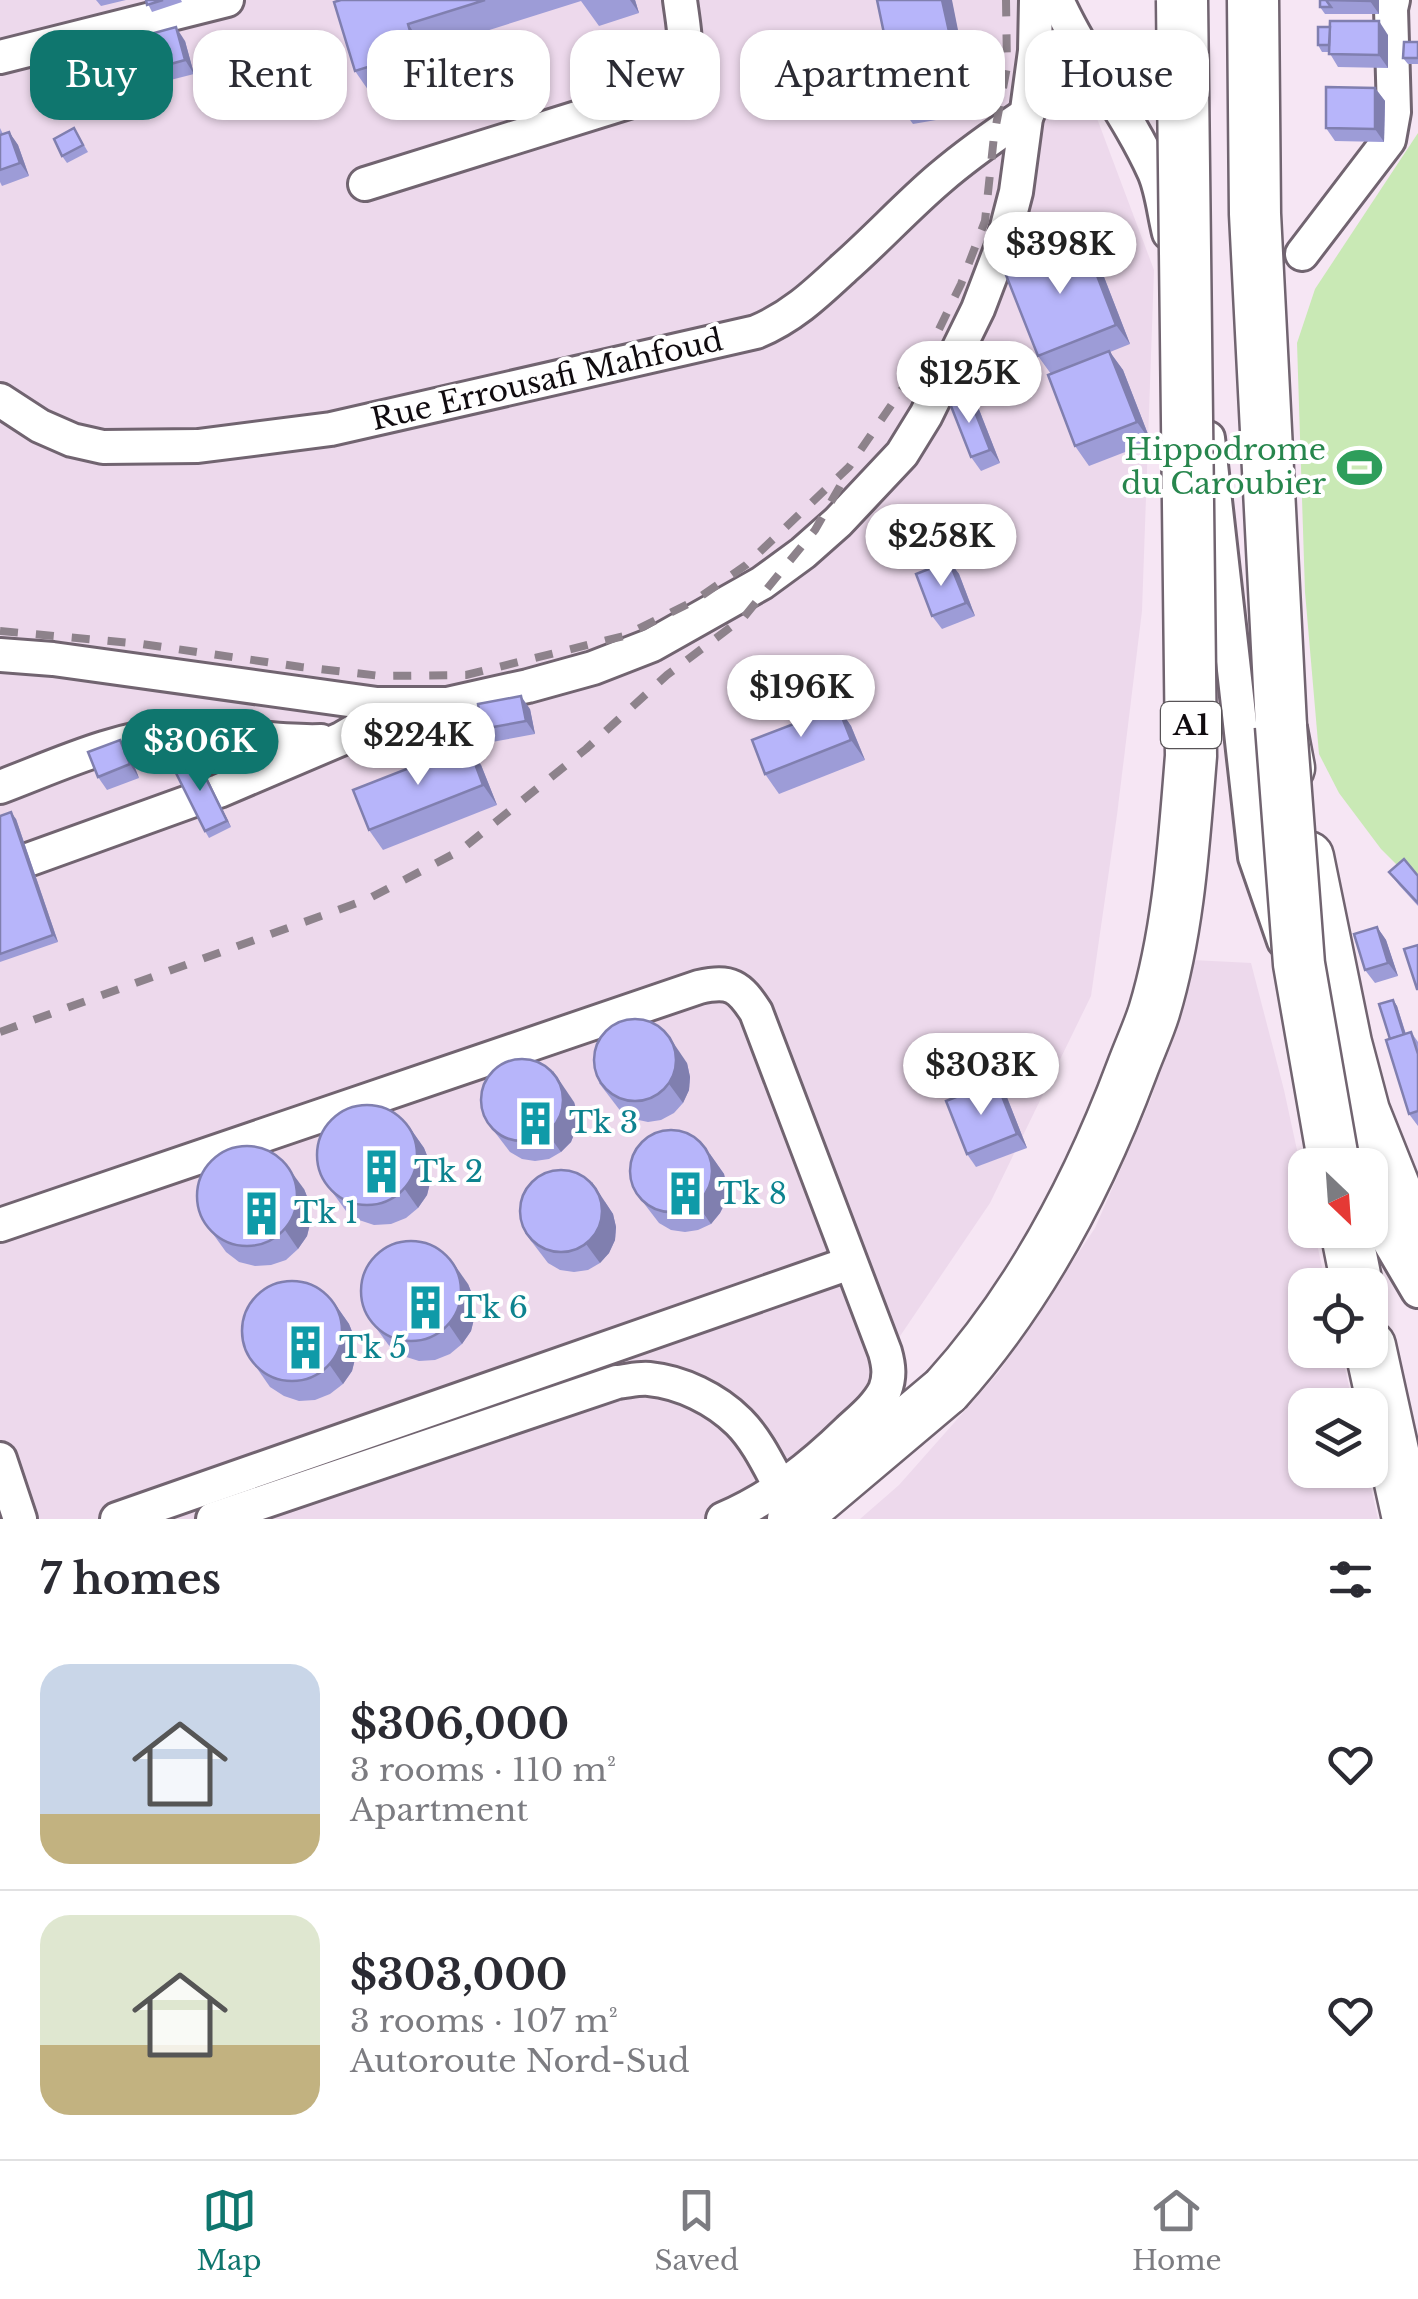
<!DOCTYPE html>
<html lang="en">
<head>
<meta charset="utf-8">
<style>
	body { margin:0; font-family:"Libre Baskerville",serif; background:#f7f7f7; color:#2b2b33; height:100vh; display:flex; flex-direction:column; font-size:38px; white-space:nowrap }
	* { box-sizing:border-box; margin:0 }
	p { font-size:32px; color:#7c7c81 }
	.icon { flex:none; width:55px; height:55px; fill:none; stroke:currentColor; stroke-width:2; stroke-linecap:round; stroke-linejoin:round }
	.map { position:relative; height:1519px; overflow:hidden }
	.sheet { display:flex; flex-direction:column; background:#fff; flex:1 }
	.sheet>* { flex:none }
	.guide { position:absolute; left:30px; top:30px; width:1360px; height:90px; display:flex; gap:20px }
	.needle { width:65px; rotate:155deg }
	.controls { position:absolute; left:1288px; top:1148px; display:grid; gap:20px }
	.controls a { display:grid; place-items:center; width:100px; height:100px; border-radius:20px; background:#fff; box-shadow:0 2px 8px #0004; font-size:50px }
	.price { position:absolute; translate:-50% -85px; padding:0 22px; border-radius:35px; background:#fff; color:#222; font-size:32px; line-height:65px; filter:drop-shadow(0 2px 5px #0008) }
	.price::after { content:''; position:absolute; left:50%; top:60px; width:30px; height:22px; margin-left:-15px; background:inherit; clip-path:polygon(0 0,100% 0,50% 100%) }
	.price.on { background:#0f766e; color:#fff }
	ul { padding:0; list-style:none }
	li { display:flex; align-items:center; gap:30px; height:250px; padding:0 40px }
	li+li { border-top:2px solid #e1e1e2 }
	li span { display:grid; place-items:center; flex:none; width:280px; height:200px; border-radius:30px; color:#555 }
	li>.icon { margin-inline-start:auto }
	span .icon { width:120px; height:120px; fill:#fffc; stroke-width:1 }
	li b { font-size:42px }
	h2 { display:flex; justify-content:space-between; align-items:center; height:120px; padding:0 40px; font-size:42px }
	.chip { padding:0 35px; border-radius:30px; background:#fff; box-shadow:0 2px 8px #0004; font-size:35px; line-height:90px }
	.chip.on { background:#0f766e; color:#fff }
	.menu { display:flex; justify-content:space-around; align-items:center; height:140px; border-top:2px solid #e1e1e2; background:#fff; font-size:28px; color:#7c7c81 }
	.menu a { display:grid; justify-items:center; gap:5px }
	.menu .on { color:#0f766e }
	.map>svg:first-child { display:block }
	.built { fill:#edd9ec }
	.green { fill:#c9e9b5 }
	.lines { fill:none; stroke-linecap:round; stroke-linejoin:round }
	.minor-casing { stroke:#716470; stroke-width:38 }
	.highway-casing { stroke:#716470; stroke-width:55 }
	.minor { stroke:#fff; stroke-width:32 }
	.highway { stroke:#fff; stroke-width:50 }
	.rail { stroke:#8d828b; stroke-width:8; stroke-dasharray:18 18; stroke-linecap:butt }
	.highway-bridge-casing { stroke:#716470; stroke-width:55; stroke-linecap:butt }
	.highway-bridge { stroke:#fff; stroke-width:50 }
	.wall { fill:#9d9cd7 }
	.shaded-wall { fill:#807faf }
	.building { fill:#b7b5fa; stroke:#807faf; stroke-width:2.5 }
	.labels { text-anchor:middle; stroke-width:8; stroke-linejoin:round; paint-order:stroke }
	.shield { fill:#fff; stroke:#585457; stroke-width:2.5 }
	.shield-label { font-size:28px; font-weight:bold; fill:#100b0f }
	.street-label { font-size:30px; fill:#100b0f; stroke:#fff }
	.leisure-label { font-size:30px; fill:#27864d; stroke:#fff; text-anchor:end }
	.culture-label { font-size:30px; fill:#0d838f; stroke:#fff; text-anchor:start }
</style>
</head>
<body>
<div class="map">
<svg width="1418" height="1519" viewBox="0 0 1418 1519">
	<rect width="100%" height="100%" fill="#f6e6f4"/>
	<g class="built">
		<path d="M 0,0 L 1035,0 L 1098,121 L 1154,270 L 1142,611 L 1117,815 L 1091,996 L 990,1203 L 867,1385 L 773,1515 L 766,1519 L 0,1519 Z"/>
		<path d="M 1193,960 L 1251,963 L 1284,1090 L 1305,1187 L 1305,1230 L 1314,1230 L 1326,1285 L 1305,1285 L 1305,1350 L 1341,1350 L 1353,1405 L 1305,1405 L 1305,1470 L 1367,1470 L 1378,1519 L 860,1519 L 899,1485 L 999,1372 L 1095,1228 L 1151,1099 Z"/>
	</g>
	<path class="green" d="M 1418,133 L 1418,886 L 1381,849 L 1339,793 L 1319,754 L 1305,592 L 1297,343 L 1315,289 Z"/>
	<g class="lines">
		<defs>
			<g id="minor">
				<path d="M 1057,0 C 1084,60 1127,112 1154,172 C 1162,190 1164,213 1169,233"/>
				<path d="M 0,57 L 227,0"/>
				<path d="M 365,184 L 657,93 C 694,67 685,39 680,0"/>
				<path d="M 1302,254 L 1389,140 L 1394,112 L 1391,9 L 1393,0"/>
				<path d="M 0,400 L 40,426 L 72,440 L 103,447 L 198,446 L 331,429 L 756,332 C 792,317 816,294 844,268 C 877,239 907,206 940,178 C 968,154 998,133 1028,113"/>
				<path d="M 1208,438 L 1255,857 L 1284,941"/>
				<path d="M 0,655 L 53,659 L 377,704 L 447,704 L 528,686 L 593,668 L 652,645 L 762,583 L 803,553 L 838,522 L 902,454 L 926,415 L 978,309 L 1002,246 L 1016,192 L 1035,51 L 1036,0"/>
				<path d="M 0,787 C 56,766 116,737 176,734 C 224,731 273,743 321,741"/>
				<path d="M 0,870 L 219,791 L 341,739 L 363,726 L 377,704"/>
				<path d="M 1370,1191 L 1384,1233 L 1418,1291"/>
				<path d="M 0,1225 L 699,987 C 731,980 739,986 756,1012 L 885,1352 C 889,1366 890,1377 885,1390 C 877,1406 862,1418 849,1430 C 811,1467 772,1498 723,1519"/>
				<path d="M 0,1459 L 20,1519"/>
				<path d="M 117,1519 L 850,1263"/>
				<path d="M 213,1519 L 617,1382 C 628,1381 639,1378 649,1379 C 681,1382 716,1399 739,1422 C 757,1440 769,1466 781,1488"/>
			</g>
			<g id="highway">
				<path d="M 1253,0 L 1255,214 L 1281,726 L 1289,768"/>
				<path d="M 1308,857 L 1346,1043 L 1364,1111 L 1418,1246"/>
				<path d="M 1346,1230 L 1357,1285"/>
				<path d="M 1370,1346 L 1408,1519"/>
				<path d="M 793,1519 L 946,1390"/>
			</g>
		</defs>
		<use href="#minor" class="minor-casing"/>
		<use href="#highway" class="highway-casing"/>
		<use href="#minor" class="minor"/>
		<use href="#highway" class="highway"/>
		<g class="rail">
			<path d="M 0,631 L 142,644 L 301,667 L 381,676 L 466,675 L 624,636 L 694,601 L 746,565 L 849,467 L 929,350 L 961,284 L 985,221 L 994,136 L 1007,67 L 1006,0"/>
			<path d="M 0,1032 L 368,899 L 461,850 L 586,749 L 667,675 L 744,617 L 815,530 L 840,486"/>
		</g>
		<defs>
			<g id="highway-bridge">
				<path d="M 1281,726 L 1299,964 L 1334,1165"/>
				<path d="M 946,1390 C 1029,1298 1089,1184 1132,1069 C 1139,1050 1148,1031 1154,1012 C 1179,930 1184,841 1191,756 L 1182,0"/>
			</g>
		</defs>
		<use href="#highway-bridge" class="highway-bridge-casing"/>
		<use href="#highway-bridge" class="highway-bridge"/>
	</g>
	<g class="wall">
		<path d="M 96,0 L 126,0 L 101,6 Z"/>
		<path d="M 146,0 L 181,0 L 182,2 L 152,12 Z"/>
		<path d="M 341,0 L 635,0 L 639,13 L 599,26 L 581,1 L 426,50 L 430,64 L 408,71 L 412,84 L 373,97 L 355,71 Z"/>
		<path d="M 1320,0 L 1379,0 L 1379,14 L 1325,14 L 1320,7 Z"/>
		<path d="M 1388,35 L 1388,68 L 1338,67 L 1329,52 L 1322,52 L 1318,45 Z"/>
		<path d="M 185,41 L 194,74 L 143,87 L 134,74 Z"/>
		<path d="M 1418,42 L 1418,64 L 1408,64 L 1403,58 Z"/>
		<path d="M 963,55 L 959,116 L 913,124 L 899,105 Z"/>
		<path d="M 1375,88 L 1385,101 L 1384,142 L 1335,141 L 1326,128 Z"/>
		<path d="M 0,128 L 3,134 L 9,132 L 18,145 L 29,176 L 2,186 L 0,182 Z"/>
		<path d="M 74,128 L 88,152 L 67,163 L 62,156 Z"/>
		<path d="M 1083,239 L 1097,259 L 1130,344 L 1110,352 L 1123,370 L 1151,442 L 1089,466 L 1075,446 L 1051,374 L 1038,356 Z"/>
		<path d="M 968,394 L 978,407 L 1000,463 L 981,471 L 971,457 Z"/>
		<path d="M 949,561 L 959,574 L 975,616 L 942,629 L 932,616 Z"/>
		<path d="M 838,707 L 851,726 L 865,760 L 779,794 L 765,774 Z"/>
		<path d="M 530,709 L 535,734 L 492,742 L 482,729 Z"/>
		<path d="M 129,753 L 139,778 L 107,790 L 98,777 Z"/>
		<path d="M 195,756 L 231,827 L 209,838 L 205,831 Z"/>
		<path d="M 481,765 L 497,805 L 383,850 L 369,830 Z"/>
		<path d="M 0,816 L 16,819 L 58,942 L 0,962 Z"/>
		<path d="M 1389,872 L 1418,876 L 1418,906 L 1399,885 Z"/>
		<path d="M 1377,927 L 1386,940 L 1398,976 L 1375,983 L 1365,970 Z"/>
		<path d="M 1393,1000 L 1397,1006 L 1406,1034 L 1411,1032 L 1418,1042 L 1418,1126 L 1409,1114 L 1390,1039 Z"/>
		<path d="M 687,1063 L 690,1077 L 689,1090 L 683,1103 L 674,1113 L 661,1120 L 648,1122 L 634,1119 L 622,1113 L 599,1083 Z"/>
		<path d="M 1006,1095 L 1027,1148 L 976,1167 L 967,1154 Z"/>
		<path d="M 574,1102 L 578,1116 L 576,1129 L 571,1142 L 561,1152 L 549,1159 L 535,1161 L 522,1159 L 510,1152 L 487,1122 Z"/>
		<path d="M 410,1128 L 424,1148 L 430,1163 L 431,1179 L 427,1195 L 418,1208 L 406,1218 L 391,1224 L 374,1225 L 359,1220 L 346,1211 L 322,1178 Z"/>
		<path d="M 702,1143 L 724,1174 L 727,1187 L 726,1201 L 720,1213 L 711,1224 L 698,1230 L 685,1232 L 671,1230 L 659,1223 L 636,1193 Z"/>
		<path d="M 304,1189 L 310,1204 L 311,1220 L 307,1236 L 298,1249 L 286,1260 L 271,1265 L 255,1266 L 239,1262 L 226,1252 L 203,1220 Z"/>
		<path d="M 605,1202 L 613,1214 L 616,1227 L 615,1240 L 609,1253 L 600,1263 L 588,1270 L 574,1272 L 560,1270 L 548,1263 L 525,1233 Z"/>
		<path d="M 468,1284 L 474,1299 L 475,1315 L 471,1331 L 462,1344 L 450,1354 L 435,1360 L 419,1361 L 403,1356 L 390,1347 L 366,1314 Z"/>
		<path d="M 335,1304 L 349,1324 L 355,1339 L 356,1355 L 352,1371 L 343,1384 L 330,1394 L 315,1400 L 299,1401 L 284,1396 L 270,1387 L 247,1354 Z"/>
	</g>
	<g class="shaded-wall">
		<path d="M 630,0 L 635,0 L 639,13 Z"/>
		<path d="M 942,0 L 952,0 L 963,55 L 959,116 L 945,97 Z"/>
		<path d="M 1370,0 L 1379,0 L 1379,14 L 1370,1 Z"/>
		<path d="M 1379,21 L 1388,35 L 1388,68 L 1379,55 Z"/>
		<path d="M 408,24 L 426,50 L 430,64 L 412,38 Z"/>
		<path d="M 176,27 L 185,41 L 194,74 L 185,60 Z"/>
		<path d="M 390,45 L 408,71 L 412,84 L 394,59 Z"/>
		<path d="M 1375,88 L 1385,101 L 1384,142 L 1375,129 Z"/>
		<path d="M 9,132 L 18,145 L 29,176 L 20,163 Z"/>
		<path d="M 1083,239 L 1097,259 L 1130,344 L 1116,325 Z"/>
		<path d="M 1109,351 L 1123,370 L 1151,442 L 1137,422 Z"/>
		<path d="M 968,394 L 978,407 L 1000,463 L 990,450 Z"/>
		<path d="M 949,561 L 959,574 L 975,616 L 966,603 Z"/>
		<path d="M 521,696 L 530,709 L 535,734 L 526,721 Z"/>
		<path d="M 838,707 L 851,726 L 865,760 L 851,740 Z"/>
		<path d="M 120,740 L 129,753 L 139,778 L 130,764 Z"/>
		<path d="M 468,745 L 481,765 L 497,805 L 483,785 Z"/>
		<path d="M 195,756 L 200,763 L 231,827 L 227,821 Z"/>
		<path d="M 11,812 L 16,819 L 58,942 L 53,935 Z"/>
		<path d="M 1377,927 L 1386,940 L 1398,976 L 1388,963 Z"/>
		<path d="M 1393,1000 L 1397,1006 L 1409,1045 L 1405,1038 Z"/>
		<path d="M 666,1032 L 687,1063 L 690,1077 L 689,1090 L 683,1103 L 669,1084 Z"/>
		<path d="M 553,1071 L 574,1102 L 578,1116 L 576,1129 L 571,1142 L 561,1152 L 547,1133 Z"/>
		<path d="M 996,1081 L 1006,1095 L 1027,1148 L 1017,1134 Z"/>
		<path d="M 410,1128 L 424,1148 L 430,1163 L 431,1179 L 427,1195 L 418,1208 L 404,1188 Z"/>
		<path d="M 710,1154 L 724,1174 L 727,1187 L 726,1201 L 720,1213 L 711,1224 L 697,1204 Z"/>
		<path d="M 290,1170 L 304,1189 L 310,1204 L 311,1220 L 307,1236 L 298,1249 L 285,1230 Z"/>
		<path d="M 592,1182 L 613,1214 L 616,1227 L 615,1240 L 609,1253 L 600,1263 L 586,1244 Z"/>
		<path d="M 454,1264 L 468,1284 L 474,1299 L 475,1315 L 471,1331 L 462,1344 L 449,1325 Z"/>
		<path d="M 335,1304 L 349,1324 L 355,1339 L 356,1355 L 352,1371 L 343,1384 L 329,1364 Z"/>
	</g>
	<g class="building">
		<path d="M 146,0 L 163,0 L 147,5 Z"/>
		<path d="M 341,0 L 485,0 L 408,24 L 412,38 L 390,45 L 394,59 L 355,71 L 334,2 Z"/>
		<path d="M 877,0 L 942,0 L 950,36 L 945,97 L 899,105 Z"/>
		<path d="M 1320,0 L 1326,0 L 1331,7 L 1320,7 Z"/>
		<path d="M 1326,0 L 1370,0 L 1370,1 Z"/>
		<path d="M 1330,21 L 1379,21 L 1379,55 L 1329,54 Z"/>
		<path d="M 176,27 L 185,60 L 134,74 L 125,41 Z"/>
		<path d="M 1318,27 L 1330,27 L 1329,45 L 1318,45 Z"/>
		<path d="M 1404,42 L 1418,42 L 1418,58 L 1403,58 Z"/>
		<path d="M 1326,87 L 1375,88 L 1375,129 L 1326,128 Z"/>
		<path d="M 74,128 L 83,145 L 62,156 L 54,139 Z"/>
		<path d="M 9,132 L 20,163 L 0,170 L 0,135 Z"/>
		<path d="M 1083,239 L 1116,325 L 1038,356 L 1004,270 Z"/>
		<path d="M 1109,351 L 1137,422 L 1075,446 L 1048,375 Z"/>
		<path d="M 968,394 L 990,450 L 971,457 L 949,401 Z"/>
		<path d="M 949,561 L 966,603 L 932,616 L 916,574 Z"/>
		<path d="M 521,696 L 526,721 L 482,729 L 478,704 Z"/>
		<path d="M 838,707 L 851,740 L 765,774 L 752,740 Z"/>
		<path d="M 120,740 L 130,764 L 98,777 L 88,752 Z"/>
		<path d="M 468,745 L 483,785 L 369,830 L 353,790 Z"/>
		<path d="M 195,756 L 227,821 L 205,831 L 173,767 Z"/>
		<path d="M 11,812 L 53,935 L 0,954 L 0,816 Z"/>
		<path d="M 1404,859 L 1418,876 L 1418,903 L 1389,872 Z"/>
		<path d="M 1377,927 L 1388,963 L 1365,970 L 1354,934 Z"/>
		<path d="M 1418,945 L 1418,989 L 1417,989 L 1404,949 Z"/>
		<path d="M 1393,1000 L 1404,1035 L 1390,1039 L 1379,1004 Z"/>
		<circle cx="635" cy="1060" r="41"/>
		<path d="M 1411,1032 L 1418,1054 L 1418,1111 L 1409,1114 L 1386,1040 Z"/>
		<circle cx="522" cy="1100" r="41"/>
		<path d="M 996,1081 L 1017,1134 L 967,1154 L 946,1101 Z"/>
		<circle cx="367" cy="1155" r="50"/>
		<circle cx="671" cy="1171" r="41"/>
		<circle cx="247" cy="1196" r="50"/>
		<circle cx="561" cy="1211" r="41"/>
		<circle cx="411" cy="1291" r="50"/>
		<circle cx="292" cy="1331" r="50"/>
	</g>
	<defs>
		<symbol id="stadium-bare" viewBox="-9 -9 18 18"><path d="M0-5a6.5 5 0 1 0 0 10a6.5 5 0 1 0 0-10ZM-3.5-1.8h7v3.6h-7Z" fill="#2e9e5b" stroke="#fff" stroke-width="2.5" paint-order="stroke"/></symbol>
		<symbol id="building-bare" viewBox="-9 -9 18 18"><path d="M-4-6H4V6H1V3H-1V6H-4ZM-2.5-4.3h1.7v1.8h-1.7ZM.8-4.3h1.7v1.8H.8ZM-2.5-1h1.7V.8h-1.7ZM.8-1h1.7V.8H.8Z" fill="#0f9aa8" stroke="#fff" stroke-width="2.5" paint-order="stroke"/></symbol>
	</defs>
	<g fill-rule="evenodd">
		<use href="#stadium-bare" x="1328" y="436" width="63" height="63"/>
		<use href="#building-bare" x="504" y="1092" width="63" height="63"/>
		<use href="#building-bare" x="350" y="1140" width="63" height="63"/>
		<use href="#building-bare" x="654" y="1162" width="63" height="63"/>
		<use href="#building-bare" x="230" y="1182" width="63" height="63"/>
		<use href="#building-bare" x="394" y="1276" width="63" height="63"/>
		<use href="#building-bare" x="274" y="1316" width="63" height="63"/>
	</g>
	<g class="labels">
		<rect class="shield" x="1161" y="702" width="60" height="46" rx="8"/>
		<g class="shield-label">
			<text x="1191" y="735">A1</text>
		</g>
		<g class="street-label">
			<text transform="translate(547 380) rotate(-13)" y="10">Rue Errousafi Mahfoud</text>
		</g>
		<g class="leisure-label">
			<text x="1326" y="460">Hippodrome<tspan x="1326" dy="34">du Caroubier</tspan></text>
		</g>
		<g class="culture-label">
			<text x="569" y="1133">Tk 3</text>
			<text x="414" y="1182">Tk 2</text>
			<text x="718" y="1204">Tk 8</text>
			<text x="294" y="1223">Tk 1</text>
			<text x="458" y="1318">Tk 6</text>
			<text x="339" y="1358">Tk 5</text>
		</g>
	</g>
</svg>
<div class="controls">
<a><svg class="needle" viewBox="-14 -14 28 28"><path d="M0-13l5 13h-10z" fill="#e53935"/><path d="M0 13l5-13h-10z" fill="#7c7c81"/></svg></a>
<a><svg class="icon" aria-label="locate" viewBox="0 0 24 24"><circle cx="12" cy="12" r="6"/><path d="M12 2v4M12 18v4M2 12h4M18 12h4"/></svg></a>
<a><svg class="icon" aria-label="layers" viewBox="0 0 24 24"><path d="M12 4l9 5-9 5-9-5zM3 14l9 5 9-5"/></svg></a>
</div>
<b class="price" style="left:1060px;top:297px">$398K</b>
<b class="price" style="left:969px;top:426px">$125K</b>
<b class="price" style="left:941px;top:589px">$258K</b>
<b class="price" style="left:801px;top:740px">$196K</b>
<b class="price" style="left:418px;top:788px">$224K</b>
<b class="price on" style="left:200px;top:794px">$306K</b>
<b class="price" style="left:981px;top:1118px">$303K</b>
<div class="guide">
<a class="chip on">Buy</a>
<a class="chip">Rent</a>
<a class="chip">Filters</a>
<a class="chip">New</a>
<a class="chip">Apartment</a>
<a class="chip">House</a>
</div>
</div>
<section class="sheet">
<h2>7 homes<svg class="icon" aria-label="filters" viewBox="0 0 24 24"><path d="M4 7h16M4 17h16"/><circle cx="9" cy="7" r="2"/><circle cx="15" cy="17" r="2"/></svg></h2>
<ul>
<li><span style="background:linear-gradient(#c9d6e8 75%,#c2b280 0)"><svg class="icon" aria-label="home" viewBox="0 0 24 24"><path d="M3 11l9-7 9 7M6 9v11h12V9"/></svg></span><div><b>$306,000</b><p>3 rooms · 110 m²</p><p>Apartment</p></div><svg class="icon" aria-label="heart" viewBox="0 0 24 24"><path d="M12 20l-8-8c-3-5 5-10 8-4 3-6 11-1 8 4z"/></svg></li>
<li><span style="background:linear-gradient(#dfe7d0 65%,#c2b280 0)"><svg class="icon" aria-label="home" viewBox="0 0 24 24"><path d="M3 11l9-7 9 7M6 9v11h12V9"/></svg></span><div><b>$303,000</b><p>3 rooms · 107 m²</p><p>Autoroute Nord-Sud</p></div><svg class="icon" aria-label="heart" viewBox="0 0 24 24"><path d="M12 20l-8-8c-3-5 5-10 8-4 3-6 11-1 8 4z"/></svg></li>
</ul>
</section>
<nav class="menu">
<a class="on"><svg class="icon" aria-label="map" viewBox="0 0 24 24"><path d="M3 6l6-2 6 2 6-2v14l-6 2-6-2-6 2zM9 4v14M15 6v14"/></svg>Map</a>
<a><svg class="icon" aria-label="saved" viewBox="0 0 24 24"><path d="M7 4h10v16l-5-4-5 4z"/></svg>Saved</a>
<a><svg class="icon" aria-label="home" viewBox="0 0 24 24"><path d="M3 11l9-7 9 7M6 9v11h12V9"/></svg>Home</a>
</nav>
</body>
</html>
